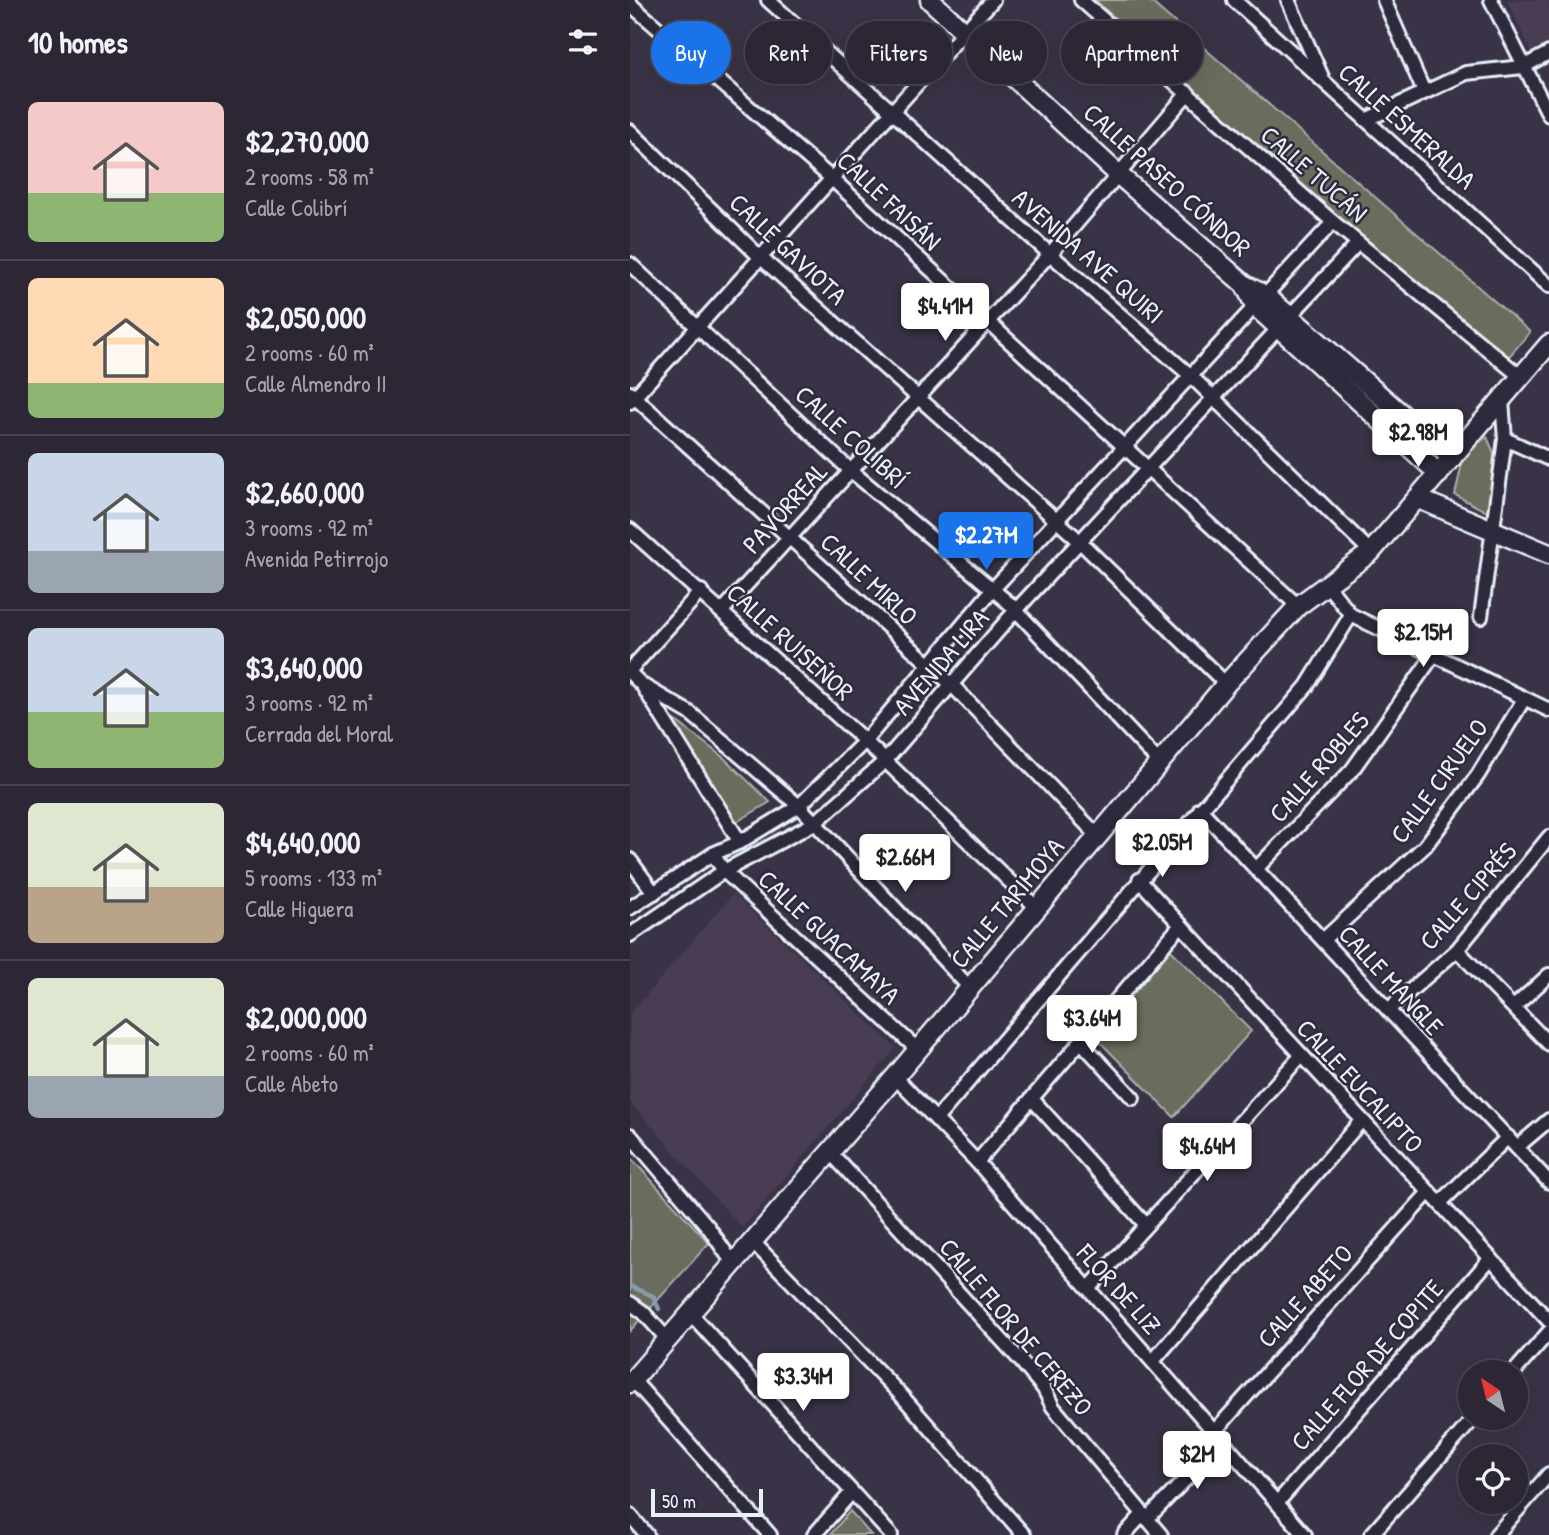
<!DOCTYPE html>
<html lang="en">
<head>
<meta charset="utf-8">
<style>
	body { margin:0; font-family:"Patrick Hand",sans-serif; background:#342e3d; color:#f1f3f6; height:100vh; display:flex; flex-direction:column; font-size:26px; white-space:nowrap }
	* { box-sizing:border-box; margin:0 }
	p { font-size:23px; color:#a6a5ad }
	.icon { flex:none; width:38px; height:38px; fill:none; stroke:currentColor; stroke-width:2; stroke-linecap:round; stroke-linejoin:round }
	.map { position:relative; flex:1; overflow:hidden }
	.details { display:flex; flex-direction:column; background:#2c2635; width:630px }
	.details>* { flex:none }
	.top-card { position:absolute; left:21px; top:21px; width:665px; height:63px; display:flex; gap:14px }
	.needle { width:46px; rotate:325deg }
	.controls { position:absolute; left:828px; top:1360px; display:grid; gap:14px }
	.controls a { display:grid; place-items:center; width:70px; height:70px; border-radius:50%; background:#2c2635; box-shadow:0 7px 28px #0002,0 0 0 2px #484350; font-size:35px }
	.scale { position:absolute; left:21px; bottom:18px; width:112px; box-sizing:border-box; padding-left:7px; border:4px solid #e8f1f8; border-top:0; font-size:19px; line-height:24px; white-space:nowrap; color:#e8f1f8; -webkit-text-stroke:5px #2f2a3d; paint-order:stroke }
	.price { position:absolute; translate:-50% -60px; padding:0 16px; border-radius:7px; background:#fff; color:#222; font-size:23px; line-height:46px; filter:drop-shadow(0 2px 4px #0008) }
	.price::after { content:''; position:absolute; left:50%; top:42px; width:21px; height:16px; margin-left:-10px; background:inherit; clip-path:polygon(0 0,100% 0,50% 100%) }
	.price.current { background:#1a73e8; color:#fff }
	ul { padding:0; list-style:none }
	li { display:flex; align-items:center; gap:21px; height:175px; padding:0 28px }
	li+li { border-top:2px solid #484350 }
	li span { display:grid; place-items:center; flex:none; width:196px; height:140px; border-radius:10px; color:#555 }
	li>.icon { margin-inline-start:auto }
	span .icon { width:84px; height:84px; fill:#fffc; stroke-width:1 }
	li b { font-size:30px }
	h2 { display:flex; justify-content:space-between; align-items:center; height:84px; padding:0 28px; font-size:30px }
	.pill { padding:0 24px; border-radius:32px; background:#2c2635; box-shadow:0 7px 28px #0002,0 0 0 2px #484350; font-size:24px; line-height:63px }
	.pill.current { background:#1a73e8; color:#fff }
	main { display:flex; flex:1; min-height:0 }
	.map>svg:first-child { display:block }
	.built { fill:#483e53 }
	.green { fill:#6a6c5d; stroke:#a9aeaa; stroke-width:2 }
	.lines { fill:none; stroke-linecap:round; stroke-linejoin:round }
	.stream { stroke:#899ca8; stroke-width:4.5 }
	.street-casing { stroke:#e8f1f8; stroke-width:18 }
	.secondary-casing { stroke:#e8f1f8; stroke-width:23 }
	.street { stroke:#2f2a3d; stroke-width:12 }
	.secondary { stroke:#2f2a3d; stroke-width:18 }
	.labels { text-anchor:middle; stroke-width:5; stroke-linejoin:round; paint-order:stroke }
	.street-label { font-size:26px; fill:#e8f1f8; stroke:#2f2a3d }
</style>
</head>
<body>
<main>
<section class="details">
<h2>10 homes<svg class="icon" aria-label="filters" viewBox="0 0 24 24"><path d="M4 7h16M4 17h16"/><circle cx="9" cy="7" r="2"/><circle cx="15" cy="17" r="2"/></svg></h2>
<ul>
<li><span style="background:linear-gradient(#f6c9c9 65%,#8fb573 0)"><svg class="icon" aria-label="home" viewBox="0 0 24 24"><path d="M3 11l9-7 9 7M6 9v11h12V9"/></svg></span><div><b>$2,270,000</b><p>2 rooms · 58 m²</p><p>Calle Colibrí</p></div></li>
<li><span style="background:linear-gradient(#ffd9b3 75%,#8fb573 0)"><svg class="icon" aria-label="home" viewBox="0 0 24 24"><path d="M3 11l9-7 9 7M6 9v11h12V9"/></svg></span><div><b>$2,050,000</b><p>2 rooms · 60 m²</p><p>Calle Almendro II</p></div></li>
<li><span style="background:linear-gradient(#c9d6e8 70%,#9aa5b1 0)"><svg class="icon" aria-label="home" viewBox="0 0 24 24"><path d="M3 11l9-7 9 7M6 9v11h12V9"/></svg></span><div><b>$2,660,000</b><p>3 rooms · 92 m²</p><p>Avenida Petirrojo</p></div></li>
<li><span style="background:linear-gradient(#c9d6e8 60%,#8fb573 0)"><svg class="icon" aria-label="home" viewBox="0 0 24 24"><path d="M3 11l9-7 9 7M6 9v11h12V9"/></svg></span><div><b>$3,640,000</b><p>3 rooms · 92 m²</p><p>Cerrada del Moral</p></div></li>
<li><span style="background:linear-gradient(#dfe7d0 60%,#b9a48a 0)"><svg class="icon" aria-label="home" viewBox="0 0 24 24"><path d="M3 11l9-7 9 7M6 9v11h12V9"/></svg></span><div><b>$4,640,000</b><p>5 rooms · 133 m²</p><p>Calle Higuera</p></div></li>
<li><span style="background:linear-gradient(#dfe7d0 70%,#9aa5b1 0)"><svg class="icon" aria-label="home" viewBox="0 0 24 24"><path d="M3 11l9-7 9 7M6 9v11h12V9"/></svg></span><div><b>$2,000,000</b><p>2 rooms · 60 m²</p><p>Calle Abeto</p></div></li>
</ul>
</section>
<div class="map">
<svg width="919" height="1535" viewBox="0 0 919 1535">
	<rect width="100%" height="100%" fill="#3a3347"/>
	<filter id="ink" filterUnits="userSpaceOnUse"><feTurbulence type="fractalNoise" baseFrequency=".0143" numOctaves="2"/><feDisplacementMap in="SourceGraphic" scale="14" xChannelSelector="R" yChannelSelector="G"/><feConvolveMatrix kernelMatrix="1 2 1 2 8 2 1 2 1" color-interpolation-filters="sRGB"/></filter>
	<g filter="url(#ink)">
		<g class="built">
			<path d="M 877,0 L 919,0 L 919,49 L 903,56 Z"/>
			<path d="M 103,894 L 266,1048 L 112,1228 L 0,1102 L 0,1014 Z"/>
		</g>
		<g class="green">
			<path d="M 465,0 L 519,0 L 900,332 L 871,366 Z"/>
			<path d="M 857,437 L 864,453 L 859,513 L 825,495 L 831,468 L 830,456 Z"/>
			<path d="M 32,710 L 94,758 L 140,802 L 105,823 Z"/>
			<path d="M 541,950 L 621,1031 L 544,1117 L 465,1037 Z"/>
			<path d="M 0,1157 L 79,1243 L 0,1331 Z"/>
			<path d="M 220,1511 L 241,1535 L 200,1535 Z"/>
		</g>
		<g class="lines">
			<path class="stream" d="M 0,1286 L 23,1296 L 29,1309"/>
			<defs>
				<g id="street">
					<path d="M 138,0 L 420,254 L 561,376 L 741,552"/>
					<path d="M 451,0 L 703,222 L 891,377"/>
					<path d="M 604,0 L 919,286"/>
					<path d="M 658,0 L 692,77"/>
					<path d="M 754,0 L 794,92"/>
					<path d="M 861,0 L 919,115"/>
					<path d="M 0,4 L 200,177 L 668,606"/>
					<path d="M 736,120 L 836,73 L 893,67 L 919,53"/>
					<path d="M 0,131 L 130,257 L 444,536 L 596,684"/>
					<path d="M 0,264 L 220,470 L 380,604 L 530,763"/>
					<path d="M 0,393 L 322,685 L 468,836"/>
					<path d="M 872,401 L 875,439 L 919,459"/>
					<path d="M 0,402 L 363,0"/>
					<path d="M 0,530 L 235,741 L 407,908"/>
					<path d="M 698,586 L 721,615 L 919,710"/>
					<path d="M 93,610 L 420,254 L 558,93"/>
					<path d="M 851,617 L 875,439"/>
					<path d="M 0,670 L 71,591"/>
					<path d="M 0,673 L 12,685 L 60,713 L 169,806 L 340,988"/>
					<path d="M 14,688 L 110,842"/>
					<path d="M 570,809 L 919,1182"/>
					<path d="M 83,854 L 94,871 L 288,1050"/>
					<path d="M 0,860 L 24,893"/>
					<path d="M 626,869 L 722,770 L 803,656"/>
					<path d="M 509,880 L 919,1321"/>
					<path d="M 0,908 L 83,854 L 110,842 L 169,806 L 235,741 L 363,589 L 703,222"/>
					<path d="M 0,935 L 94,871 L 185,823 L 255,761 L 386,610 L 728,243"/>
					<path d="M 693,940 L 795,846 L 848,775 L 894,699"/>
					<path d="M 827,950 L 919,1044"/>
					<path d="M 885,1006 L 919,975"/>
					<path d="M 758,1010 L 827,950 L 919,837"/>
					<path d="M 451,1042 L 503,1098"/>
					<path d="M 265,1077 L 347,1162 L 675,1535"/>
					<path d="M 402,1099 L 516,1225"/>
					<path d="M 307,1118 L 677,686 L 721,615"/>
					<path d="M 0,1135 L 79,1228 L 104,1265"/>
					<path d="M 887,1147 L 919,1120"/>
					<path d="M 201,1153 L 390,1360 L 414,1389 L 423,1407 L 531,1535"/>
					<path d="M 347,1162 L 551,925"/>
					<path d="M 810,1203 L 878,1137"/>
					<path d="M 123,1242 L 271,1395 L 394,1535"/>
					<path d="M 459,1288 L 671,1056"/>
					<path d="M 0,1303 L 13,1312 L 38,1340"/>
					<path d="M 61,1314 L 261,1535"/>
					<path d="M 523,1361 L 731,1121"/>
					<path d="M 884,1372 L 919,1332"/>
					<path d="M 3,1380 L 140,1535"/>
					<path d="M 584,1432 L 799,1192"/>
					<path d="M 647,1503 L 861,1258"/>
					<path d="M 0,1515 L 17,1535"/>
					<path d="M 517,1519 L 593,1441"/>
					<path d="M 184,1535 L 222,1492"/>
					<path d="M 494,1535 L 513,1514"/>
					<path d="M 741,1535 L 844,1418"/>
					<path d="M 866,1535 L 919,1474"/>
				</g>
				<g id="secondary">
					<path d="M 300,0 L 490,176 L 615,285 L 635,295 L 822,458"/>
					<path d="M 615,285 L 625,306 L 809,474"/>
					<path d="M 789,499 L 919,554"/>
					<path d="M 0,1383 L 265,1077 L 596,684 L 668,606 L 741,552 L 919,344"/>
				</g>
			</defs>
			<use href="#street" class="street-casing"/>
			<use href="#secondary" class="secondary-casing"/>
			<use href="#street" class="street"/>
			<use href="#secondary" class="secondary"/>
		</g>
	</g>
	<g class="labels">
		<g class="street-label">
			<text transform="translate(777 126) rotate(42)" y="9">CALLE ESMERALDA</text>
			<text transform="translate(684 174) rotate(41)" y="9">CALLE TUCÁN</text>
			<text transform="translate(537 180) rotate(42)" y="9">CALLE PASEO CÓNDOR</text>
			<text transform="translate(259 201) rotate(43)" y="9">CALLE FAISÁN</text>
			<text transform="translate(158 249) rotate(43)" y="9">CALLE GAVIOTA</text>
			<text transform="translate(458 256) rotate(41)" y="9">AVENIDA AVE QUIRI</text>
			<text transform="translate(221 437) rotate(42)" y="9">CALLE COLIBRÍ</text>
			<text transform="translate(155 508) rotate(-48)" y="9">PAVORREAL</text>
			<text transform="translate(239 579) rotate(43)" y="9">CALLE MIRLO</text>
			<text transform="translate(160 642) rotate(42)" y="9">CALLE RUISEÑOR</text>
			<text transform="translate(311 662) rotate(-49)" y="9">AVENIDA LIRA</text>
			<text transform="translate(689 767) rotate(-49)" y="9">CALLE ROBLES</text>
			<text transform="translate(809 781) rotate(-54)" y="9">CALLE CIRUELO</text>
			<text transform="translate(838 896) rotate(-49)" y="9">CALLE CIPRÉS</text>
			<text transform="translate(377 903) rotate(-50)" y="9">CALLE TARIMOYA</text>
			<text transform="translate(199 937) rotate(43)" y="9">CALLE GUACAMAYA</text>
			<text transform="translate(761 980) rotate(47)" y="9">CALLE MANGLE</text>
			<text transform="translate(730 1086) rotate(47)" y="9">CALLE EUCALIPTO</text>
			<text transform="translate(489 1289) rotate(48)" y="9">FLOR DE LIZ</text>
			<text transform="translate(675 1296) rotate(-48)" y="9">CALLE ABETO</text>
			<text transform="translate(386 1327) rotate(50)" y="9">CALLE FLOR DE CEREZO</text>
			<text transform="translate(737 1365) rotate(-49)" y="9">CALLE FLOR DE COPITE</text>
		</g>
	</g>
</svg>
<div class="controls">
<a><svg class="needle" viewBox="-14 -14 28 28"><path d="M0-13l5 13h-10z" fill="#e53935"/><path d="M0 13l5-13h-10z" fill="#a6a5ad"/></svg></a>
<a><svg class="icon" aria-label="locate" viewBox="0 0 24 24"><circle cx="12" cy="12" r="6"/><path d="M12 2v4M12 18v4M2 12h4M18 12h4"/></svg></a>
</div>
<div class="scale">50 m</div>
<b class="price" style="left:315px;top:343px">$4.41M</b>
<b class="price" style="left:788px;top:469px">$2.98M</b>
<b class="price current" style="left:356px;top:572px">$2.27M</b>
<b class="price" style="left:793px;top:669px">$2.15M</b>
<b class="price" style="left:532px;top:879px">$2.05M</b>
<b class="price" style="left:275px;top:894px">$2.66M</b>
<b class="price" style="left:462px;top:1055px">$3.64M</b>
<b class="price" style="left:577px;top:1183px">$4.64M</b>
<b class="price" style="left:173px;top:1413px">$3.34M</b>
<b class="price" style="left:567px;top:1491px">$2M</b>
<div class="top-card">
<a class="pill current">Buy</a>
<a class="pill">Rent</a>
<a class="pill">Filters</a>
<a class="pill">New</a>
<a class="pill">Apartment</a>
</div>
</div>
</main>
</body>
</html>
